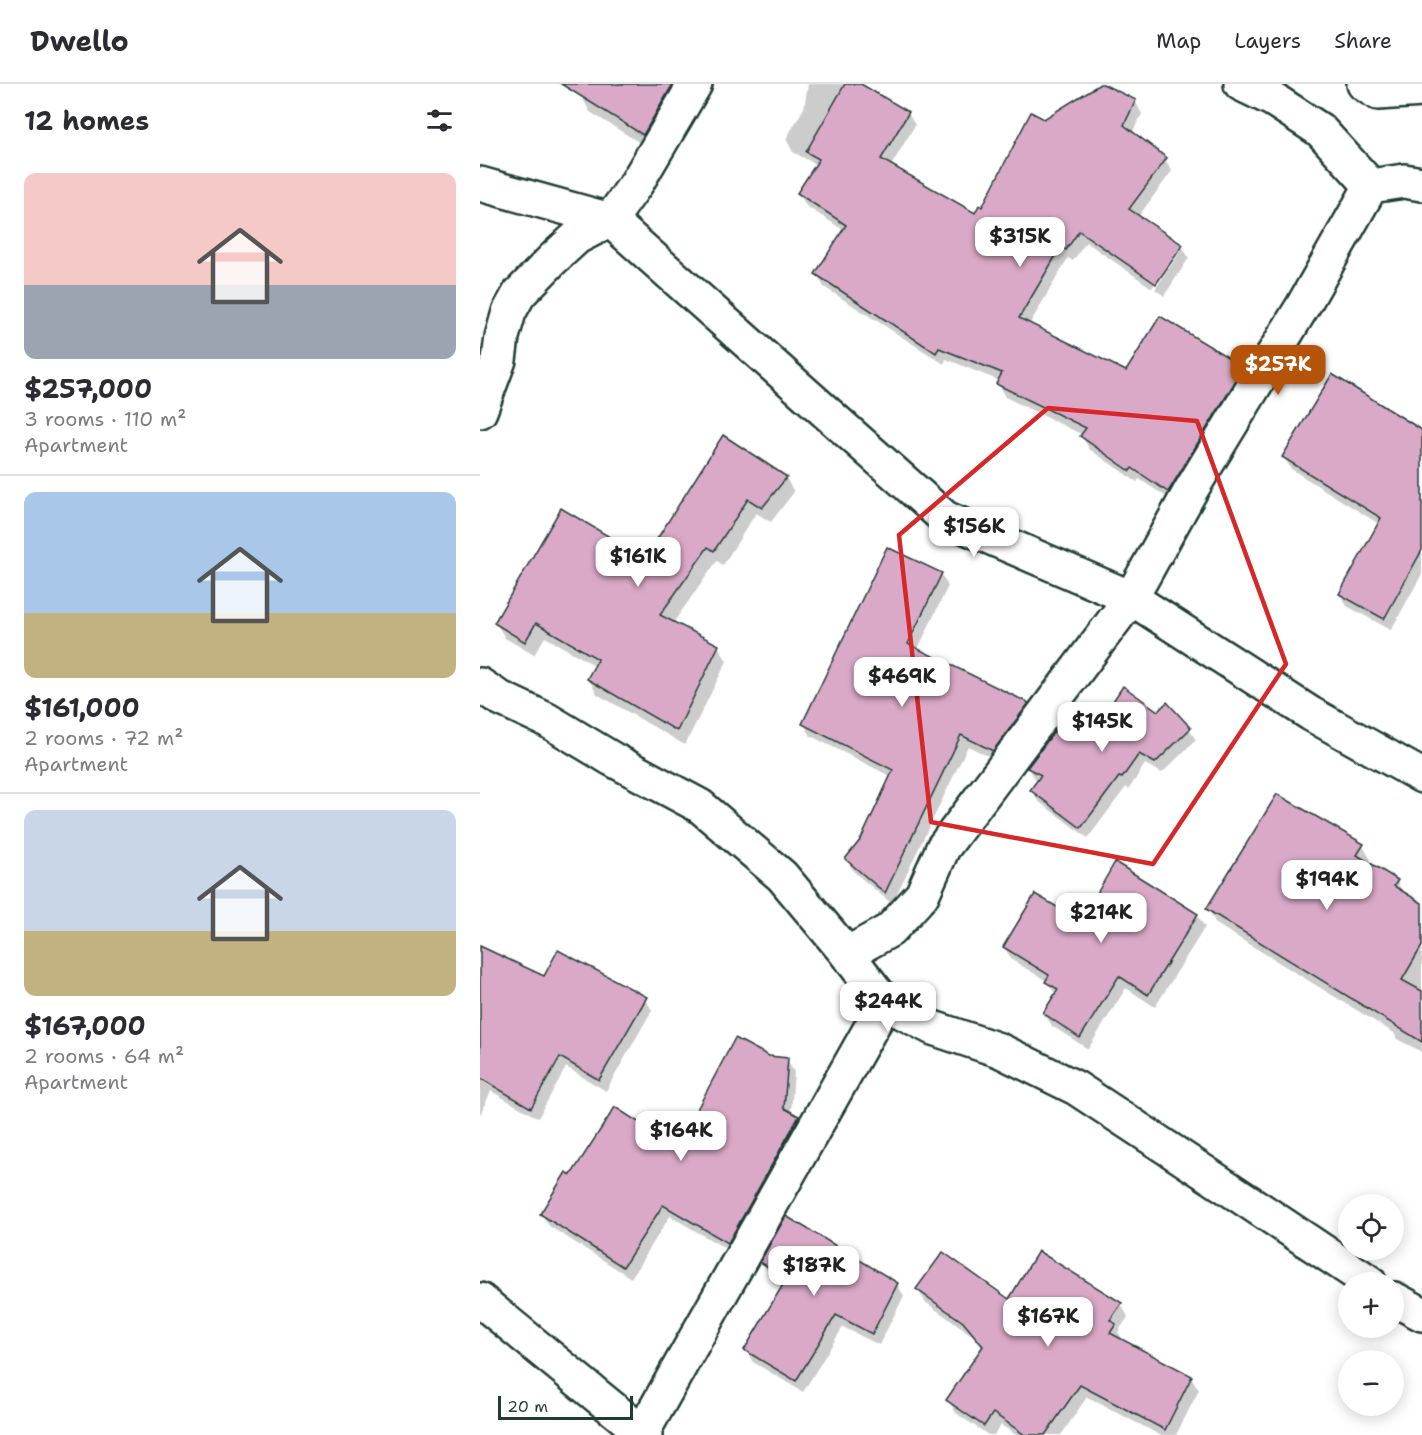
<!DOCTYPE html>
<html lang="en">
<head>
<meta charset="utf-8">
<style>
	body { margin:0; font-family:"Shantell Sans",sans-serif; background:#f2f2f3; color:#2b2b33; height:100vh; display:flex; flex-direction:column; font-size:22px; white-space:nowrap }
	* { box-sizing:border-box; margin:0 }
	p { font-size:20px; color:#7c7c81 }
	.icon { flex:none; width:33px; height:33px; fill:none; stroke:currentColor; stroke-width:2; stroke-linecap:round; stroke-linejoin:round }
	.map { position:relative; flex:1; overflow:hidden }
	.details { display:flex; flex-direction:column; background:#fff; width:480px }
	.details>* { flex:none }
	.fabs { position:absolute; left:858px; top:1110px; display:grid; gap:12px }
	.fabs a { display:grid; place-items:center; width:66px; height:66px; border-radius:50%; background:#fff; box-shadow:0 3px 15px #0003; font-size:30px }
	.scale { position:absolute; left:18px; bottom:15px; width:135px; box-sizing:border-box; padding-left:6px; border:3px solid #1f3d34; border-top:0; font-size:16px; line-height:21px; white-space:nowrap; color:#1f3d34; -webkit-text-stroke:4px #fff; paint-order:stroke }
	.price { position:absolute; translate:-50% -51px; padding:0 14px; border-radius:12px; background:#fff; color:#222; font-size:20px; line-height:39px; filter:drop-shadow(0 2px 3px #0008) }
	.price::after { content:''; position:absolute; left:50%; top:36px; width:18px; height:14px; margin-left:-9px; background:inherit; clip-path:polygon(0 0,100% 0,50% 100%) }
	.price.selected { background:#b45309; color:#fff }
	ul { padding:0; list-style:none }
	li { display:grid; align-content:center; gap:12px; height:318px; padding:0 24px }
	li+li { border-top:2px solid #e1e1e2 }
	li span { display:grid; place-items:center; height:186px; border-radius:12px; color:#555 }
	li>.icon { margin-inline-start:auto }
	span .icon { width:108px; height:108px; fill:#fffc; stroke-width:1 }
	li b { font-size:26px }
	h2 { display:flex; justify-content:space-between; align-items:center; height:72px; padding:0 24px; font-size:26px }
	header { display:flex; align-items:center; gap:36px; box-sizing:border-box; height:84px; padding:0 30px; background:#fff; border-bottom:2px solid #e1e1e2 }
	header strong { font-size:28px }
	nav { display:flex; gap:33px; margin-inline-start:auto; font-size:21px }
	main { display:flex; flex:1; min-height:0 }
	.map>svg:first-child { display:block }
	.shadow { fill:#0003; fill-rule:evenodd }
	.building { fill:#daa9c7; stroke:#1f3d34; stroke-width:1.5 }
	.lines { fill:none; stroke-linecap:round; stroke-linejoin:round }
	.street-casing { stroke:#1f3d34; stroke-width:38 }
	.street { stroke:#fff; stroke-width:33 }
	.marked { fill:none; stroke:#d62828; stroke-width:4.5; stroke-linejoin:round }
</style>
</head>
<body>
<header>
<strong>Dwello</strong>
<nav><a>Map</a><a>Layers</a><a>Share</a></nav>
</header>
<main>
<section class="details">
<h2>12 homes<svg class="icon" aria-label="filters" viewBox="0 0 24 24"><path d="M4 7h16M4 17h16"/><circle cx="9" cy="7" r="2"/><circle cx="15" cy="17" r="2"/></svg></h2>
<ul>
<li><span style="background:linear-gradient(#f6c9c9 60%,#9aa5b1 0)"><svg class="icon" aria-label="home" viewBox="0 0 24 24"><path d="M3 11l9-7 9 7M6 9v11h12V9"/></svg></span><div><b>$257,000</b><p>3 rooms · 110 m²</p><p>Apartment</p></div></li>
<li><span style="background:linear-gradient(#a9c7e8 65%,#c2b280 0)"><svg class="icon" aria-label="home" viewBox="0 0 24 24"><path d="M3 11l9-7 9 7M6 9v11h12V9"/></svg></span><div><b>$161,000</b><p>2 rooms · 72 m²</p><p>Apartment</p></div></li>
<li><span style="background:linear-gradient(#c9d6e8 65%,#c2b280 0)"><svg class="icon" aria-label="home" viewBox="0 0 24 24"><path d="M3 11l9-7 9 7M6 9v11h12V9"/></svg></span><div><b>$167,000</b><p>2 rooms · 64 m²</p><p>Apartment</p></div></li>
</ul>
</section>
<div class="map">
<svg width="942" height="1351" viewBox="0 0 942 1351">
	<rect width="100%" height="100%" fill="#fff"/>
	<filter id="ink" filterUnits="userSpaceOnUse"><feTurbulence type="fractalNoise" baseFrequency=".0167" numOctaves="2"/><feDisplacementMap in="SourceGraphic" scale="12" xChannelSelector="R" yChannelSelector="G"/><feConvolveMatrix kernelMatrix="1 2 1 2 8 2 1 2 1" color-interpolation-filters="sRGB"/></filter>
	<g filter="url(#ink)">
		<g class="shadow">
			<path d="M 108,0 L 214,0 L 173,67 L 110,28 L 101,11 Z"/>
			<path d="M 328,0 L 378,0 L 428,29 L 435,41 L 411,82 L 495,131 L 502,125 L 564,37 L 655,17 L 662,30 L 652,49 L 685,75 L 692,87 L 658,133 L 702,162 L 709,174 L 684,212 L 675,205 L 702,165 L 698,165 L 672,204 L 606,158 L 593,177 L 588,174 L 549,241 L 646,289 L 762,284 L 770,297 L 696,419 L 659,395 L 657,398 L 609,365 L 602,352 L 603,351 L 525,313 L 518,300 L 520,297 L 466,275 L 464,280 L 344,203 L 337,190 L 365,147 L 326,122 L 319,109 L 337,81 L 313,68 L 306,55 L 324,24 Z"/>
			<path d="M 243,353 L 306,394 L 314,408 L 291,438 L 276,429 L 243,481 L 237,477 L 193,539 L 238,562 L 247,577 L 205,661 L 117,610 L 109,595 L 116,582 L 65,553 L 54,571 L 25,554 L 16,539 L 165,476 Z"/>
			<path d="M 942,357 L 942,490 L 911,546 L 867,522 L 860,510 L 899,440 L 811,385 L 804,373 Z"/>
			<path d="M 461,490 L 468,502 L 437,567 L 548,620 L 554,632 L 520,678 L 488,662 L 412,820 L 374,788 L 367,776 L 383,756 L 412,693 L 331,652 L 324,640 ZM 457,495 L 460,495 L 426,568 L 423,567 Z"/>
			<path d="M 678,629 L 709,645 L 716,656 L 682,689 L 665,680 L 649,705 L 646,703 L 608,754 L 558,717 L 552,706 L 559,696 L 555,695 L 549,684 L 593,642 L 616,645 Z"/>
			<path d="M 883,762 L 891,776 L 888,780 L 917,797 L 923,809 L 942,821 L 942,968 L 917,955 L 914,949 L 736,840 L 728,825 Z"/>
			<path d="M 717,831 L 725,843 L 675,923 L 646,904 L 608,965 L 572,942 L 564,929 L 576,911 L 567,897 L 532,876 L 524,863 L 601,839 Z"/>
			<path d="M 0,863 L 65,894 L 165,915 L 172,926 L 126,1007 L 86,983 L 58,1034 L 11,1007 L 0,1031 Z"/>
			<path d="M 289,974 L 307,976 L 314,988 L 311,1030 L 318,1034 L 326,1046 L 255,1170 L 190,1132 L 151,1194 L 69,1142 L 62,1130 L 92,1094 L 198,1065 Z"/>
			<path d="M 282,1178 L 417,1200 L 424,1212 L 399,1261 L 363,1243 L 323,1308 L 273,1278 L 266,1266 L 305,1199 L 289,1190 Z"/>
			<path d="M 438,1205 L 529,1217 L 641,1220 L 648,1233 L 638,1248 L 642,1254 L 641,1256 L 711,1293 L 719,1306 L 696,1351 L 680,1351 L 607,1313 L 581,1351 L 536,1351 L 521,1341 L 514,1351 L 508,1351 L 476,1329 L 468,1316 L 503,1265 L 492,1251 L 445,1218 Z"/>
		</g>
		<g class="building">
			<path d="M 81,0 L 193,0 L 163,51 Z"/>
			<path d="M 365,0 L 381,0 L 429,28 L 401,75 L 495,129 L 499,121 L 502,123 L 551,28 L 564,35 L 620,0 L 623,0 L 656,16 L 644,41 L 687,74 L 649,125 L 703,161 L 676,200 L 599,147 L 586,166 L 581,163 L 539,234 L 646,287 L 680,232 L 764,283 L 688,408 L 652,384 L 650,387 L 600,352 L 606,344 L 516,300 L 522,289 L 459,264 L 456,269 L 335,190 L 366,141 L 317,109 L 339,75 L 326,68 Z"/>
			<path d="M 852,290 L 942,346 L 942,466 L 904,535 L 859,510 L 901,434 L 802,373 Z"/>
			<path d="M 243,351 L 307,393 L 282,424 L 268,415 L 234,467 L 228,463 L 180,531 L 239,561 L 197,647 L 107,595 L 118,575 L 56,539 L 45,558 L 14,539 L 81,424 L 165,474 Z"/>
			<path d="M 407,463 L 462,489 L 428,560 L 549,619 L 513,667 L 481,651 L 405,809 L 365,775 L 381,755 L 413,686 L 322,640 Z"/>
			<path d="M 643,602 L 678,627 L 687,618 L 711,644 L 675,679 L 659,670 L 642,694 L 639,693 L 601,744 L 550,706 L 561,691 L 547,684 L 583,636 L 593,640 L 599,632 L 616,643 Z"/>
			<path d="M 797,710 L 884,760 L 877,771 L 918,796 L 914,802 L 942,819 L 942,862 L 922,896 L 942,907 L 942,958 L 726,825 Z"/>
			<path d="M 635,778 L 718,830 L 668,911 L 639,892 L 600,954 L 563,929 L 578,905 L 565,898 L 569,891 L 523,863 L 555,810 L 601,837 Z"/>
			<path d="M 0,862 L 64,892 L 78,866 L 167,913 L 119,996 L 80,973 L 51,1024 L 0,994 Z"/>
			<path d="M 255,954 L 289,972 L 308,974 L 304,1024 L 319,1032 L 248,1159 L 183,1121 L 143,1183 L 60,1130 L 86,1088 L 91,1091 L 135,1023 L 197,1063 Z"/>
			<path d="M 306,1132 L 418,1199 L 392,1250 L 356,1231 L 316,1297 L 264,1266 L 307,1194 L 280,1178 Z"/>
			<path d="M 558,1167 L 642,1219 L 630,1236 L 636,1240 L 630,1249 L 712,1292 L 685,1346 L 600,1301 L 565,1351 L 545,1351 L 513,1329 L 504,1342 L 466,1316 L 503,1262 L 483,1238 L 436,1205 L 463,1168 L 529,1215 Z"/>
		</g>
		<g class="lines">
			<defs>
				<g id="street">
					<path d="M 761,0 L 794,16 L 840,46 L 891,102"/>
					<path d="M 884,0 L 898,9 L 942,6"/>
					<path d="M 0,100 L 130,136 L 465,434 L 651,514 L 831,630 L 942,692"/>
					<path d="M 0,327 L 19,276 L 22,253 L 29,228 L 39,210 L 73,175 L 97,153 L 130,136 L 156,100 L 215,0"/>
					<path d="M 0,601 L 18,613 L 67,636 L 132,675 L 220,722 L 302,792 L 367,870 L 405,919 L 453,944 L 519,966 L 596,1004 L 745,1102 L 889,1198"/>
					<path d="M 367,870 L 410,846 L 442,811 L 463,764 L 651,514 L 711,406 L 824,220 L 891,102 L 924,97 L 942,100"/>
					<path d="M 914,1215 L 942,1230"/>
					<path d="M 0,1216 L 165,1351"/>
					<path d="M 161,1351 L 405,919"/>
				</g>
			</defs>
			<use href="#street" class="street-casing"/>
			<use href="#street" class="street"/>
		</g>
	</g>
	<path class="marked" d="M 568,324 L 717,337 L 806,580 L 673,780 L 451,738 L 419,451 Z"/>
</svg>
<div class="fabs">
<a><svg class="icon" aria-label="locate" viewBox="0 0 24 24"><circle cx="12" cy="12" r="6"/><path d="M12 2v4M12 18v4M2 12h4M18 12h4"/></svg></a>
<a>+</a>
<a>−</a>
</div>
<div class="scale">20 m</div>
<b class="price" style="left:540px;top:184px">$315K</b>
<b class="price selected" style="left:798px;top:312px">$257K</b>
<b class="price" style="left:494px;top:474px">$156K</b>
<b class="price" style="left:158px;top:504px">$161K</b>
<b class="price" style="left:422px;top:624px">$469K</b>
<b class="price" style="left:622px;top:669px">$145K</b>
<b class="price" style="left:847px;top:827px">$194K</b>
<b class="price" style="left:621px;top:860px">$214K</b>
<b class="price" style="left:408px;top:949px">$244K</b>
<b class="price" style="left:201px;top:1078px">$164K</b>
<b class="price" style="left:334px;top:1213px">$187K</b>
<b class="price" style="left:568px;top:1264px">$167K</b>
</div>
</main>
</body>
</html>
